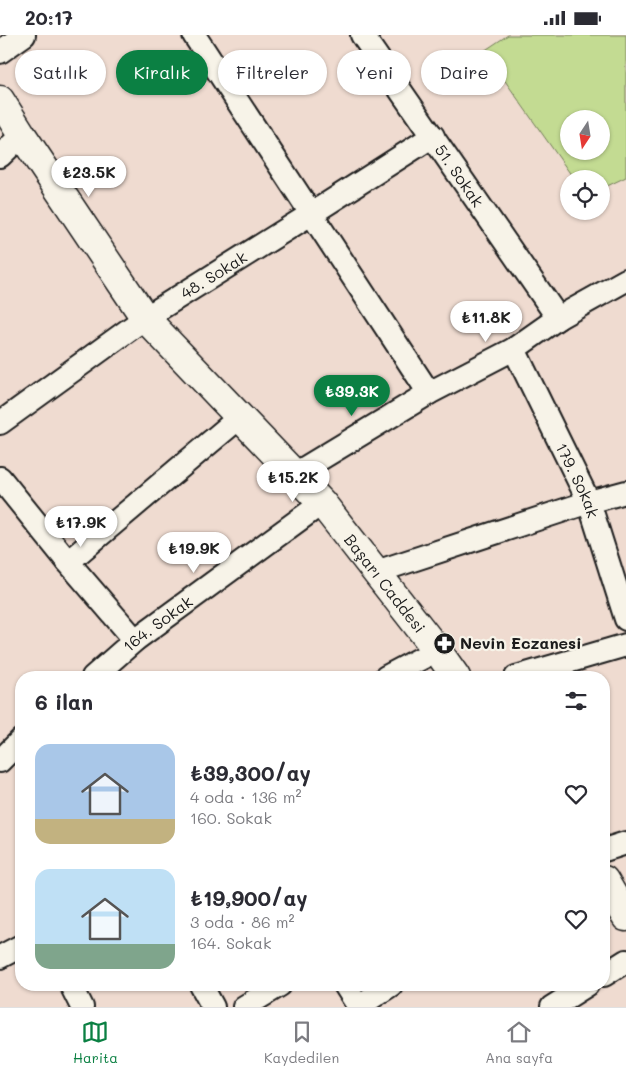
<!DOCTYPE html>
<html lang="tr">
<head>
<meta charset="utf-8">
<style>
	body { margin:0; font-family:Mali,sans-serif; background:#f7f7f7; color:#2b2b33; height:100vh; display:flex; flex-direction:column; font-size:19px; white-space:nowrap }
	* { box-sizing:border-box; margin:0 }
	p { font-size:16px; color:#7c7c81 }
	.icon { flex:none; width:28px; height:28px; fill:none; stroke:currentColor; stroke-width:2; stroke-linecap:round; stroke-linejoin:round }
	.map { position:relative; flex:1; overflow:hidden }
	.details { position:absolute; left:15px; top:636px; width:595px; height:320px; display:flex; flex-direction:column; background:#fff; border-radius:20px; box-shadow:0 1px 4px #0004 }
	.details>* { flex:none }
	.hud { position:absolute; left:15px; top:15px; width:596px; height:45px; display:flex; gap:10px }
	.needle { width:32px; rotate:192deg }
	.tools { position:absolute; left:560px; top:75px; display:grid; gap:10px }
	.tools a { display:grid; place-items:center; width:50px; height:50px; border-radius:50%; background:#fff; box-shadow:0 1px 4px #0004; font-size:25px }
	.price { position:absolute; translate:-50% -42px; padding:0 11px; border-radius:18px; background:#fff; color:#222; font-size:16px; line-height:32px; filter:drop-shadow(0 1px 2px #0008) }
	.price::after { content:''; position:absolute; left:50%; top:30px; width:15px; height:11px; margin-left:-8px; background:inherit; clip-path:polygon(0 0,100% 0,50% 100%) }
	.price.on { background:#0b8043; color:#fff }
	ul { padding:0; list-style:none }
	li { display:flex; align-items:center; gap:15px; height:125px; padding:0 20px }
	li span { display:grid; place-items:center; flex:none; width:140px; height:100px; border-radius:15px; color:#555 }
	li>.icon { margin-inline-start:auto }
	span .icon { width:60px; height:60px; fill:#fffc; stroke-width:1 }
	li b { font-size:21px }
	h2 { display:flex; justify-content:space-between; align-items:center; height:60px; padding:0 20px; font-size:21px }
	.tag { padding:0 18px; border-radius:22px; background:#fff; box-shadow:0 1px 4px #0004; font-size:18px; line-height:45px }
	.tag.on { background:#0b8043; color:#fff }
	.status { display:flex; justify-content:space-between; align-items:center; height:35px; padding:0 25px; background:#fff; direction:ltr }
	.status svg { height:14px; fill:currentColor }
	.dock { display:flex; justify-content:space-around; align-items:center; height:70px; border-top:1px solid #e1e1e2; background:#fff; font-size:14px; color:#7c7c81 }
	.dock a { display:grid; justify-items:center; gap:2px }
	.dock .on { color:#0b8043 }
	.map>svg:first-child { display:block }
	.green { fill:#c3db92; stroke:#707c57; fill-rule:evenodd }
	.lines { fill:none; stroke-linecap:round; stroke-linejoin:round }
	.minor-casing { stroke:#1c1c1c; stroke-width:26 }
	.tertiary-casing { stroke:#1c1c1c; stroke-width:31 }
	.minor { stroke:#f7f3e8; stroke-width:22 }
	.tertiary { stroke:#f7f3e8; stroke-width:28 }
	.labels { text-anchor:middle; stroke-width:4.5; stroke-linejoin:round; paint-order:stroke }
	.street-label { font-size:16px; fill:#1c1c1c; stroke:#f7f3e8 }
	.poi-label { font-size:16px; font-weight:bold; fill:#1c1c1c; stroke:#f7f3e8; text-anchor:start }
</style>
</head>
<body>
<div class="status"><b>20:17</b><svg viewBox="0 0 49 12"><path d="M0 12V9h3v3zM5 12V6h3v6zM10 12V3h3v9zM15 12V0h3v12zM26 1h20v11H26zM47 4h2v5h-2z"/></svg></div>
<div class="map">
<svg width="626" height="972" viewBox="0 0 626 972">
	<rect width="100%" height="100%" fill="#efdbd0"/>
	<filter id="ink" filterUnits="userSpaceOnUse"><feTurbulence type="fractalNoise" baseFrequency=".02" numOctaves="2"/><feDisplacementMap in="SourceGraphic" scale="10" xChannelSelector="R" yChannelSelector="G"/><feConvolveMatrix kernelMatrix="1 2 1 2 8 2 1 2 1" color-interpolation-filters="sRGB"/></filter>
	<g filter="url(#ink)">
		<path class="green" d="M 508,0 L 626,0 L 626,142 L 601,154 L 601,144 L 574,144 L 484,16 ZM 569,84 L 601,84 L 601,116 L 569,116 Z"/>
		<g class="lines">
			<defs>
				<g id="minor">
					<path d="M 194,0 L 429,358"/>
					<path id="s1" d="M 362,0 L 558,283"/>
					<path d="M 0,17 L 24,0"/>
					<path d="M 0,121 L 22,100"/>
					<path id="s2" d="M 514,314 L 589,467 L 626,584"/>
					<path id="s3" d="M 0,388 L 145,283 L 311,179 L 433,101"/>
					<path d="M 295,439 L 429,358 L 514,314 L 558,283 L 626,245"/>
					<path d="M 0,443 L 68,527 L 135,605"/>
					<path d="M 68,527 L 240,382"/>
					<path d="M 376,537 L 589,467 L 626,457"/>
					<path id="s4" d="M 93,642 L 135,605 L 322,468"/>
					<path d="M 386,642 L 437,615"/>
					<path d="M 516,642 L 626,610"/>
					<path d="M 0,726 L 21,705"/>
					<path d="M 604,815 L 626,808"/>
					<path d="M 0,922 L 21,911"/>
					<path d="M 604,940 L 626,926"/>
					<path d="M 71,950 L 82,972"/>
					<path d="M 201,950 L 213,972"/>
					<path d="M 345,950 L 359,972"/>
					<path d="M 359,971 L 391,950"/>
					<path d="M 244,972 L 280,950"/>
					<path d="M 552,972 L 587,950"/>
				</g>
				<g id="tertiary">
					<path id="s5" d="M 0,65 L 22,100 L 145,283 L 322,468 L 437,615 L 456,642"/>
					<path d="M 604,845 L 626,882"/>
				</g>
			</defs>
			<use href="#minor" class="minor-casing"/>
			<use href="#tertiary" class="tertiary-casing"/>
			<use href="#minor" class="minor"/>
			<use href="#tertiary" class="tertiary"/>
		</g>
	</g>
	<defs>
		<symbol id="pharmacy-disc" viewBox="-11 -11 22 22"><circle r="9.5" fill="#1c1c1c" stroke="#f7f3e8"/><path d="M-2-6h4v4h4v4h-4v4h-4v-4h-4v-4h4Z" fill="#fff"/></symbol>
	</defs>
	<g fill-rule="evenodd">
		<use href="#pharmacy-disc" x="432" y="596" width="25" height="25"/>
	</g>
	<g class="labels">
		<g class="street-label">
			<text dy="6" stroke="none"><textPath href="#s1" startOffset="171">51. Sokak</textPath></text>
			<text dy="6" stroke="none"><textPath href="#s3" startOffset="260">48. Sokak</textPath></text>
			<text dy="6" stroke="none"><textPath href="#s2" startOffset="146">179. Sokak</textPath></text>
			<text dy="6" stroke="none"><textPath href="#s5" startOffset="620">Başarı Caddesi</textPath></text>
			<text dy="6" stroke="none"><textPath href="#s4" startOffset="84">164. Sokak</textPath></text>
		</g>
		<g class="poi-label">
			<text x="460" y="614">Nevin Eczanesi</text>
		</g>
	</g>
</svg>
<div class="tools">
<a><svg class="needle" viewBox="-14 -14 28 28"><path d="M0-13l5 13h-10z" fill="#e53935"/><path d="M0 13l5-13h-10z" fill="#7c7c81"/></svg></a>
<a><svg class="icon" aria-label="locate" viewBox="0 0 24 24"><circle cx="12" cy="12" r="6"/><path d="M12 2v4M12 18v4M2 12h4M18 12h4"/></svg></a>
</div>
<b class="price" style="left:89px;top:163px">₺23.5K</b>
<b class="price" style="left:486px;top:308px">₺11.8K</b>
<b class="price on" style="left:352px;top:382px">₺39.3K</b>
<b class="price" style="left:293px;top:468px">₺15.2K</b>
<b class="price" style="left:81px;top:513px">₺17.9K</b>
<b class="price" style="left:194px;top:539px">₺19.9K</b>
<div class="hud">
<a class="tag">Satılık</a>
<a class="tag on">Kiralık</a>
<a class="tag">Filtreler</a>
<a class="tag">Yeni</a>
<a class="tag">Daire</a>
</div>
<section class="details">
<h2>6 ilan<svg class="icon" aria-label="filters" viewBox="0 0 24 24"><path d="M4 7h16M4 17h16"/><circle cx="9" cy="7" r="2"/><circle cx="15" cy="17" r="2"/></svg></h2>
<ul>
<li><span style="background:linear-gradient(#a9c7e8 75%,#c2b280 0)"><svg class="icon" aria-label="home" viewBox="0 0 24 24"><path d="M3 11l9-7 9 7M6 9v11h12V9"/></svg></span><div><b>₺39,300/ay</b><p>4 oda · 136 m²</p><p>160. Sokak</p></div><svg class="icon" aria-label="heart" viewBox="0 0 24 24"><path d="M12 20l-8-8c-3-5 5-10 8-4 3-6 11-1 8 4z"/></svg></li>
<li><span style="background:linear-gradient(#bfe0f5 75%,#7fa58c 0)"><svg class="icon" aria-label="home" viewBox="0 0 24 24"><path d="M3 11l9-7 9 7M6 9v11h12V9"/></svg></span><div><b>₺19,900/ay</b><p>3 oda · 86 m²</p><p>164. Sokak</p></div><svg class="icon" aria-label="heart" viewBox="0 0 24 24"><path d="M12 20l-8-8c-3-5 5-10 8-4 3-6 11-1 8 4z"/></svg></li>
</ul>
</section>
</div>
<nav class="dock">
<a class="on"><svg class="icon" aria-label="map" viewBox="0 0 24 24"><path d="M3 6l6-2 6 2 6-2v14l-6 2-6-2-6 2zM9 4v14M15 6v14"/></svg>Harita</a>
<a><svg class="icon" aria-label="saved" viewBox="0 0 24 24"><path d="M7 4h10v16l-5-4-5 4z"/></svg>Kaydedilen</a>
<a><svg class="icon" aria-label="home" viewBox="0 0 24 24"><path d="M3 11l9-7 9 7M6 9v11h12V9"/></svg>Ana sayfa</a>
</nav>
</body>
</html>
